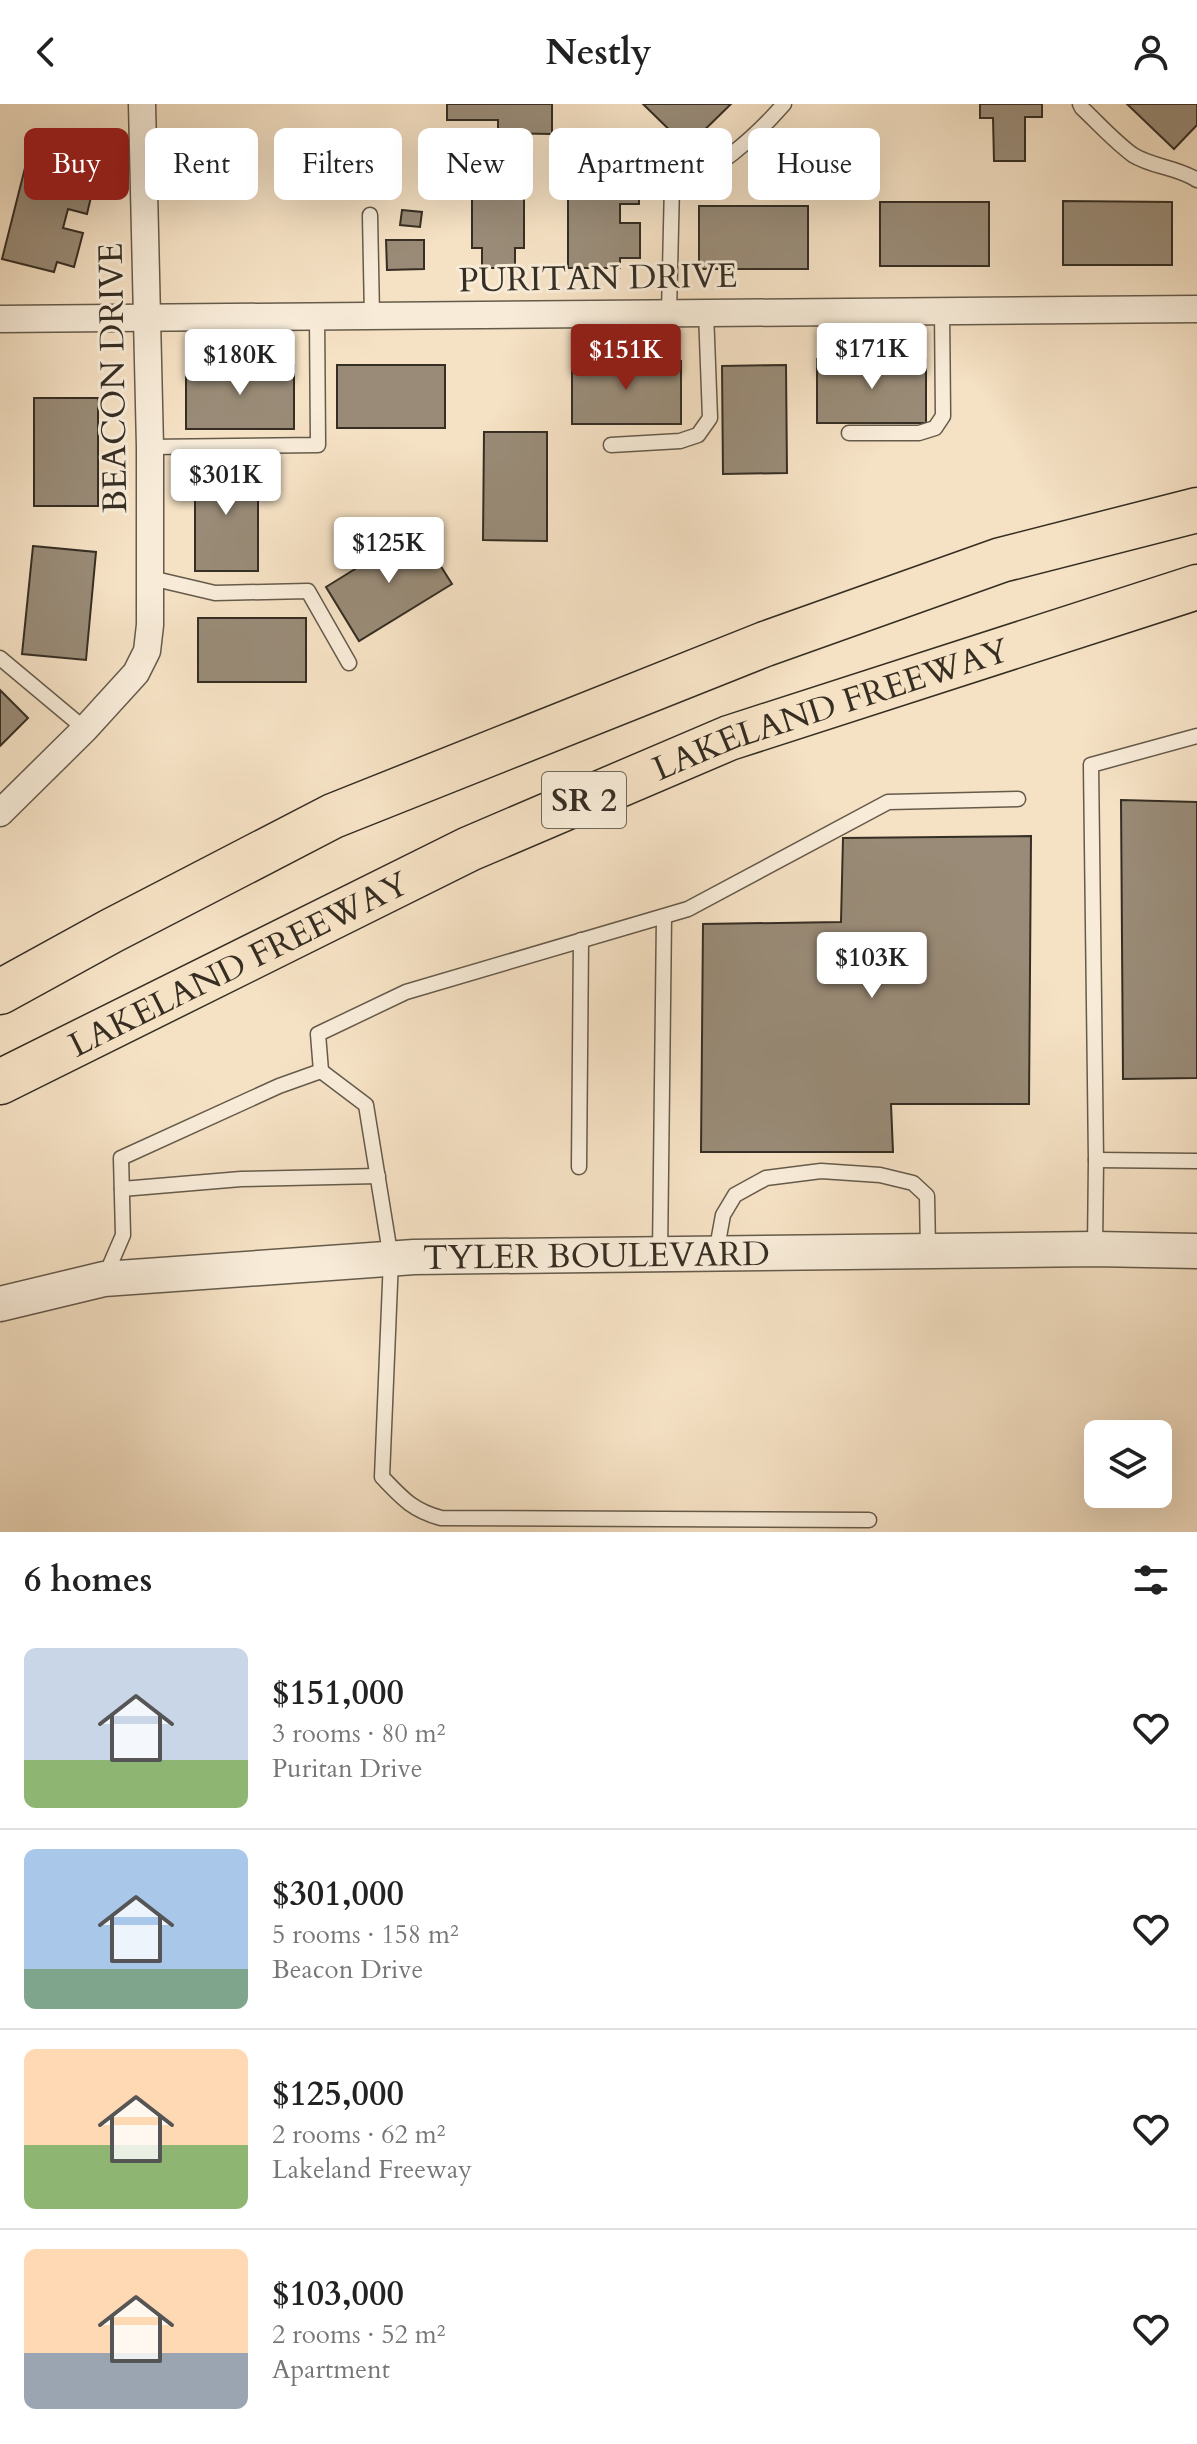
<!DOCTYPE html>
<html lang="en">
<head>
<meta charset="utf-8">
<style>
	body { margin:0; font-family:Cardo,serif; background:#f6f6f6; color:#222; height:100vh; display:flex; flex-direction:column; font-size:30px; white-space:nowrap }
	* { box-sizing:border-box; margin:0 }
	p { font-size:26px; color:#767676 }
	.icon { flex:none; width:44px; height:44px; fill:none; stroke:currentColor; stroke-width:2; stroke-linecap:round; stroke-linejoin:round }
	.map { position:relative; height:1428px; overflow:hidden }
	.drawer { display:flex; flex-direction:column; background:#fff; flex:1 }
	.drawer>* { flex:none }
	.guide { position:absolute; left:24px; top:24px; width:1150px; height:72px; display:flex; gap:16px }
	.fabs { position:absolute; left:1084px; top:1316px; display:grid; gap:16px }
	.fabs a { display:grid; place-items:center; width:88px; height:88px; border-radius:12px; background:#fff; box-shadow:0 8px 32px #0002; font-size:40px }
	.price { position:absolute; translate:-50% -68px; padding:0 18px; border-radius:8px; background:#fff; color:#222; font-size:26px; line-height:52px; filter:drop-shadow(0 2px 4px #0008) }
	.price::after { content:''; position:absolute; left:50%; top:48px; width:24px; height:18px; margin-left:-12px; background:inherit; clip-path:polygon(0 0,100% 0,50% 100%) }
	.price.current { background:#8f2418; color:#fff }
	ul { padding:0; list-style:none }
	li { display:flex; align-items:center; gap:24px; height:200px; padding:0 24px }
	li+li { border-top:2px solid #e0e0e0 }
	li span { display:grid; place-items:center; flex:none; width:224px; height:160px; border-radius:12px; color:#555 }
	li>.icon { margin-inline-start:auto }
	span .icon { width:96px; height:96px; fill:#fffc; stroke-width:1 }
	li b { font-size:34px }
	h2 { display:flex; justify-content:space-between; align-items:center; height:96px; padding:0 24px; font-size:34px }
	.pill { padding:0 28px; border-radius:12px; background:#fff; box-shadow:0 8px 32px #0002; font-size:28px; line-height:72px }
	.pill.current { background:#8f2418; color:#fff }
	header { display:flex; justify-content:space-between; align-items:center; height:104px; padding:0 24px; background:#fff; font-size:36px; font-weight:600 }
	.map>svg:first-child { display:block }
	.building { fill:#998b77; stroke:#362e23; stroke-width:2 }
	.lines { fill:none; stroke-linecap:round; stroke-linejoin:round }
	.service-casing { stroke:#665b4b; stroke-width:17 }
	.minor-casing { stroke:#665b4b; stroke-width:29 }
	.tertiary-casing { stroke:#665b4b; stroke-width:37 }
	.motorway-casing { stroke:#362e23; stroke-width:47 }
	.service { stroke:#f8ecd9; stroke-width:14 }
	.minor { stroke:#f8ecd9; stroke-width:26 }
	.tertiary { stroke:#f8ecd9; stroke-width:34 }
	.motorway { stroke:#f5e1c4; stroke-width:44 }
	.labels { text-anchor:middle; stroke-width:6; stroke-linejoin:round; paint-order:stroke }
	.shield { fill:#f8ecd9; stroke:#70675a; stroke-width:2 }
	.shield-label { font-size:32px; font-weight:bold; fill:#362e23 }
	.street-label { font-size:34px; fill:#362e23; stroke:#f8ecd9 }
</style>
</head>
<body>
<header><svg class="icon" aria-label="back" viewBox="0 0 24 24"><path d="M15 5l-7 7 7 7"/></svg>Nestly<svg class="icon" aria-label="person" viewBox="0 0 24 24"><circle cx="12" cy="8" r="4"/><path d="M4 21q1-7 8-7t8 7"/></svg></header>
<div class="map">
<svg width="1197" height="1428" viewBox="0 0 1197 1428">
	<rect width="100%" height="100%" fill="#f5e1c4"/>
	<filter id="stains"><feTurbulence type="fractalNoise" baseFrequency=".0025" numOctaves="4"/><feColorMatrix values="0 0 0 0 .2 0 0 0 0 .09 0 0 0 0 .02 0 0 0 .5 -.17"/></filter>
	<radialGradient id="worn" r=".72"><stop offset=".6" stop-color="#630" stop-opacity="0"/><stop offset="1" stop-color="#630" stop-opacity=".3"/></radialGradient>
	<g class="building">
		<path d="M 447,0 L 552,0 L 552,30 L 498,29 L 498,16 L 447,16 Z"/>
		<path d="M 643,0 L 731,0 L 687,43 Z"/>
		<path d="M 980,0 L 1042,0 L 1042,13 L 1025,13 L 1025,57 L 994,57 L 993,14 L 980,14 Z"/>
		<path d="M 1127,0 L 1197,0 L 1197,21 L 1174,45 Z"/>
		<path d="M 28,52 L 79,65 L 76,75 L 94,80 L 87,110 L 68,105 L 63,124 L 83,129 L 74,163 L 57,158 L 54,168 L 2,155 Z"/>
		<path d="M 568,59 L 620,59 L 620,69 L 639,69 L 639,100 L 620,100 L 620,119 L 640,119 L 640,154 L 620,154 L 620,164 L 568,164 Z"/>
		<path d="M 472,93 L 524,93 L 524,144 L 515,144 L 515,164 L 482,164 L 482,144 L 472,144 Z"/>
		<path d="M 1063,97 L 1172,98 L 1172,161 L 1063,161 Z"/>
		<rect x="880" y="98" width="109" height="64"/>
		<rect x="699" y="102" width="109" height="63"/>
		<path d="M 402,106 L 422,108 L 420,123 L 400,121 Z"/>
		<path d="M 386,136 L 424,136 L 424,165 L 387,166 Z"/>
		<rect x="817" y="255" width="109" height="64"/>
		<rect x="572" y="257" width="109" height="63"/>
		<rect x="186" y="261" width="108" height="64"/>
		<rect x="337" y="261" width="108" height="63"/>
		<path d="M 786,261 L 787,369 L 723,370 L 722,262 Z"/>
		<rect x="34" y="294" width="64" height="108"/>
		<path d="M 484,328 L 547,328 L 547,437 L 483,436 Z"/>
		<rect x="195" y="359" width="63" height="108"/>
		<path d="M 418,426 L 452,480 L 359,537 L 326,483 Z"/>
		<path d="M 33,442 L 96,448 L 86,556 L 22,550 Z"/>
		<rect x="198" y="514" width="108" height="64"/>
		<path d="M 0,586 L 28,614 L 0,642 Z"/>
		<path d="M 1121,696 L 1197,698 L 1197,974 L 1123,975 Z"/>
		<path d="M 1031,732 L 1029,1000 L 891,1000 L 893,1048 L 701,1048 L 703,820 L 841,818 L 843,734 Z"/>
	</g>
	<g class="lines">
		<defs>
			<g id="service">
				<path d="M 1080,0 L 1082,4 C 1098,19 1115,38 1133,51 C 1152,63 1177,63 1197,76"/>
				<path d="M 370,111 L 372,212"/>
				<path d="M 669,209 L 672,81 C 712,73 757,31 784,0"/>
				<path d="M 849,329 L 919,329 L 935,324 L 943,312 L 942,206"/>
				<path d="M 611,341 L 680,337 L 698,331 L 710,314 L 706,208"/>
				<path d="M 150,343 L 318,341 L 317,212"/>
				<path d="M 151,474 L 215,489 L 308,487 L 349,559"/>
				<path d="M 0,554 L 85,625"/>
				<path d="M 321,967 L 318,930 L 406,888 L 688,805 L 888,698 L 1018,695"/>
				<path d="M 1096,1056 L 1197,1057"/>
				<path d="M 579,1063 L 581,836"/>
				<path d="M 122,1085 L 241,1075 L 378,1072"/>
				<path d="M 1095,1145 L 1096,1056 L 1091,661 L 1197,632"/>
				<path d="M 716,1149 L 723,1111 L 735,1091 L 766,1074 L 821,1067 L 880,1071 L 913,1079 L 927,1092 L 928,1146"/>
				<path d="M 660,1150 L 664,813"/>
				<path d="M 104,1175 L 123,1131 L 121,1054 L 279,982 L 321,967 L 366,1001 L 391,1155 L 382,1373 C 402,1394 412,1406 441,1414 L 869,1416"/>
			</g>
			<g id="minor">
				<path d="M 0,215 L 1197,205"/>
				<path d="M 0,709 L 85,625 L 136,569 L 147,547 L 150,521 L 150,343 L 142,0"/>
			</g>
			<g id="tertiary">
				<path id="s1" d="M 0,1200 L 104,1175 L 414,1153 L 1095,1145 L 1197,1147"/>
			</g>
			<g id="motorway">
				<path d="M 0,888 L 111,827 L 333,712 L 765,540 L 1001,456 L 1197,406"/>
				<path id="s2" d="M 0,978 L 469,745 L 729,634 L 1197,483"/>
			</g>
		</defs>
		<use href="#service" class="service-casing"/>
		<use href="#minor" class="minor-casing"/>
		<use href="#tertiary" class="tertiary-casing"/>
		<use href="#motorway" class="motorway-casing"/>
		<use href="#service" class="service"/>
		<use href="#minor" class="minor"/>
		<use href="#tertiary" class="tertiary"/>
		<use href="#motorway" class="motorway"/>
	</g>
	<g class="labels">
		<rect class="shield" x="542" y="668" width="84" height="56" rx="6"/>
		<g class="shield-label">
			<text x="584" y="707">SR 2</text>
		</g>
		<g class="street-label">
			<text transform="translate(598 173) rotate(-1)" y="12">PURITAN DRIVE</text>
			<text transform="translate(112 274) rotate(-91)" y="12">BEACON DRIVE</text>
			<text dy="12" stroke="none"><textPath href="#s2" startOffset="912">LAKELAND FREEWAY</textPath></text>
			<text dy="12" stroke="none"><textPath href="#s2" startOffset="266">LAKELAND FREEWAY</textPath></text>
			<text dy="12" stroke="none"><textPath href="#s1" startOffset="600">TYLER BOULEVARD</textPath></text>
		</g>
	</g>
	<rect width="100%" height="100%" filter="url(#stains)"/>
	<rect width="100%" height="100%" fill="url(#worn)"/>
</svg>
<div class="fabs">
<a><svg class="icon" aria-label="layers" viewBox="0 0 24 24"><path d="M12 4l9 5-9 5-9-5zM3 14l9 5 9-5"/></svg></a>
</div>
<b class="price" style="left:872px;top:287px">$171K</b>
<b class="price current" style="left:626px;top:288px">$151K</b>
<b class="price" style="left:240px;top:293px">$180K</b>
<b class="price" style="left:226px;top:413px">$301K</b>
<b class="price" style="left:389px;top:481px">$125K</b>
<b class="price" style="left:872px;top:896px">$103K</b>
<div class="guide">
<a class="pill current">Buy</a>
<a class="pill">Rent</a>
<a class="pill">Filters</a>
<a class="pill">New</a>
<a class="pill">Apartment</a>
<a class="pill">House</a>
</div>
</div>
<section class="drawer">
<h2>6 homes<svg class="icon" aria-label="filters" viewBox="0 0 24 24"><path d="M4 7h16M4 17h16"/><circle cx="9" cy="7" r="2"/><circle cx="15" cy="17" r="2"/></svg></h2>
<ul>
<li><span style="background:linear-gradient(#c9d6e8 70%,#8fb573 0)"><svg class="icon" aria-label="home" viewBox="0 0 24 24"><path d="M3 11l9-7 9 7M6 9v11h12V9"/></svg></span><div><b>$151,000</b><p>3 rooms · 80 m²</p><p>Puritan Drive</p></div><svg class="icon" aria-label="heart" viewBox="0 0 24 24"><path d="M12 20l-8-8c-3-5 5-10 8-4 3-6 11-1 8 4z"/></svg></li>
<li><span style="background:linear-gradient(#a9c7e8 75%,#7fa58c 0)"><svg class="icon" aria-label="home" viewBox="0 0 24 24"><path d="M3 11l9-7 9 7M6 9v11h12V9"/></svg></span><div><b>$301,000</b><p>5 rooms · 158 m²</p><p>Beacon Drive</p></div><svg class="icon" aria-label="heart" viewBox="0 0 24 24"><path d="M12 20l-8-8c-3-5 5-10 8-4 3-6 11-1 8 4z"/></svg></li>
<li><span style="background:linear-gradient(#ffd9b3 60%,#8fb573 0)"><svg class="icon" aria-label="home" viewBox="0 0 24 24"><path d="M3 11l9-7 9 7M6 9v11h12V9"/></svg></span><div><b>$125,000</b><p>2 rooms · 62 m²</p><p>Lakeland Freeway</p></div><svg class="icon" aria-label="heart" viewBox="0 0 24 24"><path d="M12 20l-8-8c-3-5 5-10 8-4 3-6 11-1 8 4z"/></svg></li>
<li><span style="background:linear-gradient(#ffd9b3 65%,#9aa5b1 0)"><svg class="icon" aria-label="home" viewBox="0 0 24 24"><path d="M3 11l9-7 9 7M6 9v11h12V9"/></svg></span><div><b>$103,000</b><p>2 rooms · 52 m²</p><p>Apartment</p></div><svg class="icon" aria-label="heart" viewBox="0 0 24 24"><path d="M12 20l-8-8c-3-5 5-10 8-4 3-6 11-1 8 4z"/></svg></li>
</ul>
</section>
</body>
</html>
